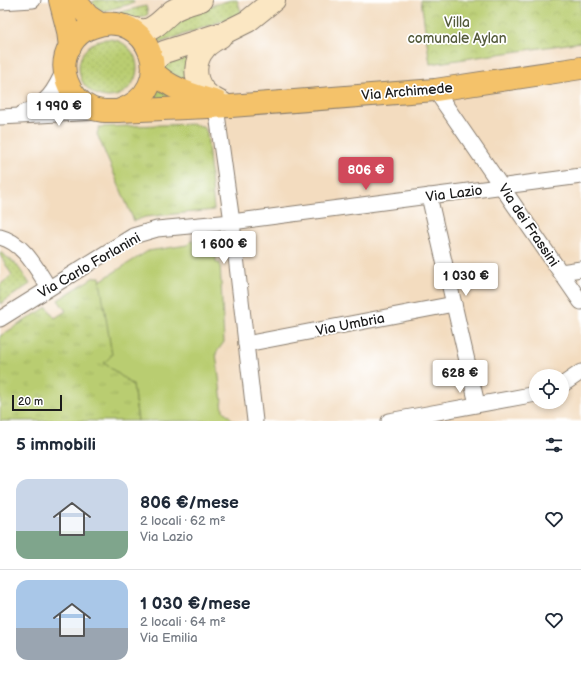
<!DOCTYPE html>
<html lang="it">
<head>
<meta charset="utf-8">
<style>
	body { margin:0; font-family:"Balsamiq Sans",sans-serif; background:#f2f2f3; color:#1f2937; height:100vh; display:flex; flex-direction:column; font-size:15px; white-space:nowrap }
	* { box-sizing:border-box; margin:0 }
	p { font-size:13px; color:#747a83 }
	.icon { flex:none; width:22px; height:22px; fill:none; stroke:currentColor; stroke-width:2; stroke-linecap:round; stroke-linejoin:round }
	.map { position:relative; height:421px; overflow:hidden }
	.details { display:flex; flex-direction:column; background:#fff; flex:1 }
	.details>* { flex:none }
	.controls { position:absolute; left:529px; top:369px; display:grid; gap:8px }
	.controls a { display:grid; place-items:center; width:40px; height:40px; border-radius:50%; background:#fff; box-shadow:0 2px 6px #0003; font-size:20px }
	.scale { position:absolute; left:12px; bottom:10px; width:50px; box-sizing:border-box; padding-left:4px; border:2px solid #1c1c1c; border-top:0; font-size:11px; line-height:14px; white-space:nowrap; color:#1c1c1c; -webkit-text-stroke:3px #fff; paint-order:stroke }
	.price { position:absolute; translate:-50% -34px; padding:0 9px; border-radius:4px; background:#fff; color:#222; font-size:13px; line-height:26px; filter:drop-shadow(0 1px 2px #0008) }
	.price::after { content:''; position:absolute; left:50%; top:24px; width:12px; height:9px; margin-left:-6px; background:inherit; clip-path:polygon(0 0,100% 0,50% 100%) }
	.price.on { background:#d1495b; color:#fff }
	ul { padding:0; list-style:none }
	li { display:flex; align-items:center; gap:12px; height:100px; padding:0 16px }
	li+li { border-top:1px solid #e0e1e3 }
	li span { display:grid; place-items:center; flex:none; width:112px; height:80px; border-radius:12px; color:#555 }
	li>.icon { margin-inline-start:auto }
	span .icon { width:48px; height:48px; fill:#fffc; stroke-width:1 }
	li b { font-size:17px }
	h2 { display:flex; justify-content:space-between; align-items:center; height:48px; padding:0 16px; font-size:17px }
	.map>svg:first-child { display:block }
	.grass { fill:url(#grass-tufts); stroke:#6a7446 }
	.park { fill:url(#park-crowns); stroke:#6a7446 }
	.garden { fill:url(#garden-dots); stroke:#6a7446 }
	.pitch { fill:#b9cd71; stroke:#6a7446 }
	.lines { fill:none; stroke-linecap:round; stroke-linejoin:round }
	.street-casing { stroke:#887c6e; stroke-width:17 }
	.secondary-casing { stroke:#887c6e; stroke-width:24 }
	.primary-casing { stroke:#887c6e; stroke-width:24 }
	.street { stroke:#fff; stroke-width:15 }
	.secondary { stroke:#fbe7c3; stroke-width:22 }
	.primary { stroke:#f4c26a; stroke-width:22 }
	.labels { text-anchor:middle; stroke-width:3.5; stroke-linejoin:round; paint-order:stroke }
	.park-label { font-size:14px; fill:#535a3a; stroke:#fff }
	.street-label { font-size:14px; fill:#1c1c1c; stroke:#fff }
</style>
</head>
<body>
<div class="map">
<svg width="581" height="421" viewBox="0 0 581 421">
	<defs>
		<pattern id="grass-tufts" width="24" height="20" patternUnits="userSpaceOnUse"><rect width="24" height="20" fill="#b9cd71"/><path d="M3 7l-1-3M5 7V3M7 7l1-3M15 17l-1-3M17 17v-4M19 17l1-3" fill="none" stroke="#9eaf61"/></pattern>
		<pattern id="park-crowns" width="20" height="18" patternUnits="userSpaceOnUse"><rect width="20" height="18" fill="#b9cd71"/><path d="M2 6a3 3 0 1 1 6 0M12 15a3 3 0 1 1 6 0" fill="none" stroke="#9eaf61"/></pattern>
		<pattern id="garden-dots" width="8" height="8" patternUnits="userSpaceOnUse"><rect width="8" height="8" fill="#b9cd71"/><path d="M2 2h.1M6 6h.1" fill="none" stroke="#9eaf61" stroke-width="1.8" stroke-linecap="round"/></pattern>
	</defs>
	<rect width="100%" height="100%" fill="#fff"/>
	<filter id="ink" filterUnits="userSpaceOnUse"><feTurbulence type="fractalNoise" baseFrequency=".025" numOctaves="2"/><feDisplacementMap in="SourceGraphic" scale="8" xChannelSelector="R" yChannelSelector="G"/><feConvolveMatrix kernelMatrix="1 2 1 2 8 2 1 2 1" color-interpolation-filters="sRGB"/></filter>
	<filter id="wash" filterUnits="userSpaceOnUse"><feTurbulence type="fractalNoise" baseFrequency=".012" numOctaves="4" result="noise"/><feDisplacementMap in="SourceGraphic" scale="16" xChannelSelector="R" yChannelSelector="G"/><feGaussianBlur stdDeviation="0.9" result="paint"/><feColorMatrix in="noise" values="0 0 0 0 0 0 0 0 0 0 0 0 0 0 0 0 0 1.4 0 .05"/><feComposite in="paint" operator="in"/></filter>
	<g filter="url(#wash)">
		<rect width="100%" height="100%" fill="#f3dcbf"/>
		<g class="grass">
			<path d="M 194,124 L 204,127 L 207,133 L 214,210 L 145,217 L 134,221 L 97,134 L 99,127 Z"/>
			<path d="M 94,277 L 100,277 L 113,355 L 105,363 L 133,385 L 138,421 L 0,421 L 0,336 L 47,307 L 55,318 L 66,311 L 58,300 Z"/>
		</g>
		<path class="park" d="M 421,0 L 581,0 L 581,42 L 430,64 Z"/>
		<g class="garden">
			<path d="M 96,0 L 133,0 L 134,3 L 104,11 L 99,9 L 92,2 Z"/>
			<path d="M 231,0 L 237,0 L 242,14 L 159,43 L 156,35 L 182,14 Z"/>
			<path d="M 146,6 L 148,14 C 136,23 125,17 112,14 Z"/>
			<circle cx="108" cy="68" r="29"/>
			<path d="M 183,57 L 188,60 L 190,81 L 179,79 L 165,71 L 163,62 Z"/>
			<path d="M 157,87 L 182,101 L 152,98 Z"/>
			<path d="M 0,252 L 16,264 L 30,284 L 0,304 L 0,285 L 12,275 L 0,255 Z"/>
		</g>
		<path class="pitch" d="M 216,240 L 216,263 L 220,263 L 224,342 L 216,353 L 223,410 L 234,421 L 138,421 L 133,385 L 104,363 L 112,355 L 100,281 L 148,251 L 187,245 L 191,241 Z"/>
	</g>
	<g filter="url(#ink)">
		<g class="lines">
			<defs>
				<g id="street">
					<path d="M 0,2 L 33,0"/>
					<path d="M 435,90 L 581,302"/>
					<path d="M 216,107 L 232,222 L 255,421"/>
					<path d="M 23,113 C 47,105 55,90 65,68"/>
					<path d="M 0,117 L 97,112"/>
					<path d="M 429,196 L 477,404"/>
					<path d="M 0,237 C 24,243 36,268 49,288"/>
					<path d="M 561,272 L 581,269"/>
					<path d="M 0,319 L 133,236 L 157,229 L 232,222 L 581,176"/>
					<path d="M 246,344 L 454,304"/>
					<path d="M 562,385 L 581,372"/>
					<path d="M 389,421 L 536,394"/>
				</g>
				<g id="secondary">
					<path d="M 125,26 C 131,28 139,31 146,30 C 157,28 165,16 174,10 C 183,5 191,3 201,0"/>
					<path d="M 220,37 C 215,40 209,43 205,48 C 194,60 193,79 204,91 C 209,97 216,100 222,103"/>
					<path d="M 153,66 L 156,59 L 164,52 L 226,32 L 248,21 L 274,0"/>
				</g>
				<g id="primary">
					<path d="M 60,0 L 68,31 L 70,47"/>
					<path d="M 75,0 L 88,16 L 100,24"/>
					<path d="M 153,71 C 167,88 196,96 217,102"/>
					<path d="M 118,111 C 182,90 148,6 93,27 C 83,30 75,37 70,46 C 57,68 68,97 91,108 C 99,112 109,111 118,111 L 231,106 L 435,90 L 581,68"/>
				</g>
			</defs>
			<use href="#street" class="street-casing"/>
			<use href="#secondary" class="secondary-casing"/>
			<use href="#primary" class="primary-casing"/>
			<use href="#street" class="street"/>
			<use href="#secondary" class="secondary"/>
			<use href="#primary" class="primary"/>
		</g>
	</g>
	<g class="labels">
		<g class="park-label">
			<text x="457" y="27">Villa<tspan x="457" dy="16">comunale Aylan</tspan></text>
		</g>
		<g class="street-label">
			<text transform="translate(407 91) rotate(-5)" y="5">Via Archimede</text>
			<text transform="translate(454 193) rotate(-7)" y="5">Via Lazio</text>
			<text transform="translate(529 225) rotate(56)" y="5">Via dei Frassini</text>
			<text transform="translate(89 265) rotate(-30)" y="5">Via Carlo Forlanini</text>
			<text transform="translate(350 324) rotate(-11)" y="5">Via Umbria</text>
		</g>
	</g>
</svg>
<div class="controls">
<a><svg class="icon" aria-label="locate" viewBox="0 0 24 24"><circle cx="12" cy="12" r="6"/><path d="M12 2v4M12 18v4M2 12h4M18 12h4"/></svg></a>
</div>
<div class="scale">20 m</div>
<b class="price" style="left:59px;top:127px">1 990 €</b>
<b class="price on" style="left:366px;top:191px">806 €</b>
<b class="price" style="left:224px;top:265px">1 600 €</b>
<b class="price" style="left:466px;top:297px">1 030 €</b>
<b class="price" style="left:460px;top:394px">628 €</b>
</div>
<section class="details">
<h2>5 immobili<svg class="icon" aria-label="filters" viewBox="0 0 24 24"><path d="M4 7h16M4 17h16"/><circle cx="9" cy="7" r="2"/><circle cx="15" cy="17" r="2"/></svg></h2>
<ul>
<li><span style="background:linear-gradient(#c9d6e8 65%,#7fa58c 0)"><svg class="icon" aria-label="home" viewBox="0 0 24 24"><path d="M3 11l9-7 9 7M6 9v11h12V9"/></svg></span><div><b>806 €/mese</b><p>2 locali · 62 m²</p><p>Via Lazio</p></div><svg class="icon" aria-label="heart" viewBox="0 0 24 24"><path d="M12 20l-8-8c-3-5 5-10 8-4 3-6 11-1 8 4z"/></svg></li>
<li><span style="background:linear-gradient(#a9c7e8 60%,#9aa5b1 0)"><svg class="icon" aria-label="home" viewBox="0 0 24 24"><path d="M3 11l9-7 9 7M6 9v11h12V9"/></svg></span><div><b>1 030 €/mese</b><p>2 locali · 64 m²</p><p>Via Emilia</p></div><svg class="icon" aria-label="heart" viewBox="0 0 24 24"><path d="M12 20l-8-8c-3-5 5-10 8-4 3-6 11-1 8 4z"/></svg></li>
</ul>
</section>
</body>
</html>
